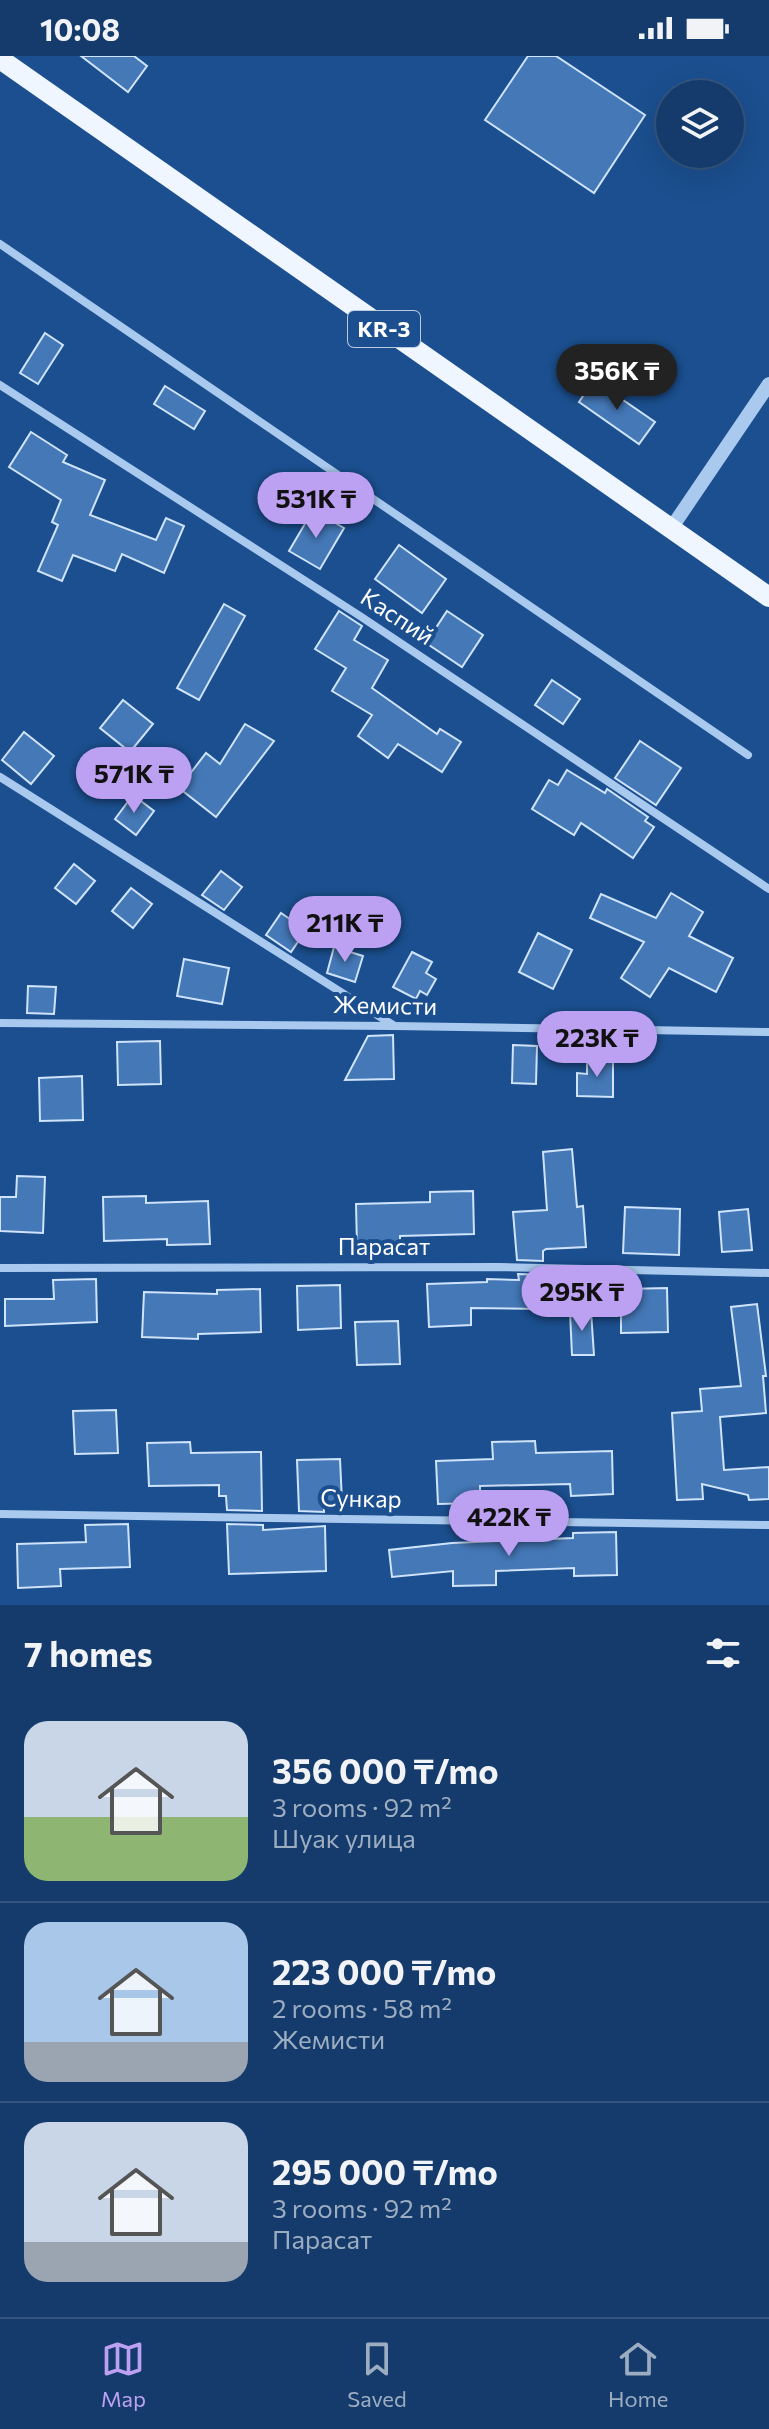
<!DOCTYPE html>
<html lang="en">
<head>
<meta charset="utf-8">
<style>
	body { margin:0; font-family:Commissioner,sans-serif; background:#214673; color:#f1f3f6; height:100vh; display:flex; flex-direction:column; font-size:30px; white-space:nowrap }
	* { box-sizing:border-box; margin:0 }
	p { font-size:26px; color:#9dadc1 }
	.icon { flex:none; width:44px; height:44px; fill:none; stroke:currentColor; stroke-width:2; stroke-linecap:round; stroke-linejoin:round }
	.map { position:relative; height:1549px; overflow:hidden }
	.side { display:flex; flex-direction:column; background:#143b6b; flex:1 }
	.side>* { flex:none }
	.buttons { position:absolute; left:656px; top:24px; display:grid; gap:16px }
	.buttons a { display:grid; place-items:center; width:88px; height:88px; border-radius:50%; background:#143b6b; box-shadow:0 8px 32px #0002,0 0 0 2px #33557e; font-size:40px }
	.price { position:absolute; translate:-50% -68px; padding:0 18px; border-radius:28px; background:#bca0f2; color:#111; font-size:26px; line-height:52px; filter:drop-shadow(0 2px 4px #0008) }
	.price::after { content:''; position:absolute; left:50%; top:48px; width:24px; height:18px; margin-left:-12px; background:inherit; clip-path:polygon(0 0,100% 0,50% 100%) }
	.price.current { background:#222; color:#fff }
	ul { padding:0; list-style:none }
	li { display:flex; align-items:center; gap:24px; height:200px; padding:0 24px }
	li+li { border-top:2px solid #33557e }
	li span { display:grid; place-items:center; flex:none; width:224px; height:160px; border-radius:24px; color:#555 }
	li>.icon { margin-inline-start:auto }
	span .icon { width:96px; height:96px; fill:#fffc; stroke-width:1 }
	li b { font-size:34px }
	h2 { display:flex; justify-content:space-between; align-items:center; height:96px; padding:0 24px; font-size:34px }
	.status { display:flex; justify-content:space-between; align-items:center; height:56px; padding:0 40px; background:#143b6b; direction:ltr }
	.status svg { height:22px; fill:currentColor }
	.tabs { display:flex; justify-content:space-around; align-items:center; height:112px; border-top:2px solid #33557e; background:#143b6b; font-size:22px; color:#9dadc1 }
	.tabs a { display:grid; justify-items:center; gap:4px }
	.tabs .current { color:#bca0f2 }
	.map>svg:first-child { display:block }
	.building { fill:#4478b7; stroke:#cfe3fa; stroke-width:2 }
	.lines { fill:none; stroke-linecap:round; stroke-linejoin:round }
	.minor { stroke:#a9c9ee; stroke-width:8 }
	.tertiary { stroke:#a9c9ee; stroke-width:14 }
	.primary { stroke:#f0f6ff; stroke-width:20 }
	.labels { text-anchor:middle; stroke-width:8; stroke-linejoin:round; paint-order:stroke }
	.shield { fill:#1b4f8f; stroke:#bbcadd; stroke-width:2 }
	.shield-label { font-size:22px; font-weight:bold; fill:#fff }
	.street-label { font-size:24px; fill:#fff; stroke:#1b4f8f }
</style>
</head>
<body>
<div class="status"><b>10:08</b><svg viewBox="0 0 49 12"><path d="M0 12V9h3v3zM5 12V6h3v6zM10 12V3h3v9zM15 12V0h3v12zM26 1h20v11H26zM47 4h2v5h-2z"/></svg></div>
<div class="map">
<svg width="769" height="1549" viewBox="0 0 769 1549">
	<rect width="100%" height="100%" fill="#1b4f8f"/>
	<g class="building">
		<path d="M 81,0 L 134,0 L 147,10 L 128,36 Z"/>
		<path d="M 528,0 L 556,0 L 645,59 L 594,137 L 485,64 Z"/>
		<path d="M 45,277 L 63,289 L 38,328 L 20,317 Z"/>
		<path d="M 594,324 L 655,366 L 639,388 L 579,346 Z"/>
		<path d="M 165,330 L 205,355 L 194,373 L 154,348 Z"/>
		<path d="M 31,376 L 67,399 L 63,406 L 105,424 L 90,459 L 156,484 L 166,462 L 184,470 L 164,517 L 122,498 L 115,515 L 73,499 L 62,525 L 38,515 L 58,469 L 52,466 L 61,444 L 9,411 Z"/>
		<path d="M 313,454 L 344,472 L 320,513 L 289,495 Z"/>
		<path d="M 399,489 L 446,523 L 422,557 L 375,523 Z"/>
		<path d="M 224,548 L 245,560 L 199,644 L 177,632 Z"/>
		<path d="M 339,555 L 362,570 L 354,584 L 388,604 L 372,632 L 437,678 L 440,673 L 461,686 L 442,716 L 398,688 L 388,702 L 358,680 L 372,659 L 332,635 L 346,612 L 315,593 Z"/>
		<path d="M 447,555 L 483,579 L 462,611 L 426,587 Z"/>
		<path d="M 552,624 L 580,643 L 563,668 L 535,649 Z"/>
		<path d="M 123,644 L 153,668 L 130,696 L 100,672 Z"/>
		<path d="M 245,668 L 274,685 L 216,761 L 179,732 L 206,697 L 220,708 Z"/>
		<path d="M 24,676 L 54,700 L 31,728 L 2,704 Z"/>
		<path d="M 640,685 L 681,712 L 656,749 L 615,722 Z"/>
		<path d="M 567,714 L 605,737 L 607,733 L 648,761 L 645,765 L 654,771 L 633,802 L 581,767 L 574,779 L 532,753 L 549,724 L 558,729 Z"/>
		<path d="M 133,739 L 154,755 L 136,779 L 115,763 Z"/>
		<path d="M 74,808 L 95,825 L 76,848 L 55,832 Z"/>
		<path d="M 221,815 L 242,831 L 224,854 L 202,839 Z"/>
		<path d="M 131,832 L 152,848 L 133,872 L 112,855 Z"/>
		<path d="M 671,837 L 703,856 L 689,880 L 733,902 L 716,936 L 669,912 L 650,941 L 621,922 L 644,886 L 590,862 L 601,838 L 656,862 Z"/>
		<path d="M 281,857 L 306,874 L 291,896 L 266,879 Z"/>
		<path d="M 538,877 L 572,894 L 553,933 L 519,916 Z"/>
		<path d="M 334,891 L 363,900 L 355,926 L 327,917 Z"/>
		<path d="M 412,896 L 432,906 L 426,917 L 436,923 L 427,939 L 420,935 L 416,943 L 393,931 Z"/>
		<path d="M 184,903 L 229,912 L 222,948 L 177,940 Z"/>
		<path d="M 28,930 L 56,931 L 54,958 L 27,957 Z"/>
		<path d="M 393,979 L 394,1023 L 345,1024 L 368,980 Z"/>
		<path d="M 160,985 L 161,1028 L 118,1029 L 117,986 Z"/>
		<path d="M 513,989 L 537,990 L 536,1028 L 512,1027 Z"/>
		<path d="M 587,1003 L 613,1004 L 613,1041 L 577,1040 L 577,1017 L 587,1018 Z"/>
		<path d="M 82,1020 L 83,1064 L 40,1065 L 39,1022 Z"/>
		<path d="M 572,1093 L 577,1151 L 583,1150 L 586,1191 L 546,1193 L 543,1195 L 543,1205 L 517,1204 L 513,1156 L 547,1154 L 543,1096 Z"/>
		<path d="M 17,1120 L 45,1121 L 43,1177 L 0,1175 L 0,1141 L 16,1141 Z"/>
		<path d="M 473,1135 L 474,1178 L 400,1180 L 400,1190 L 357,1191 L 356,1148 L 430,1146 L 430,1136 Z"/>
		<path d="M 146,1140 L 146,1147 L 208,1145 L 210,1188 L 167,1189 L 167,1183 L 104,1185 L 103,1141 Z"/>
		<path d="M 625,1151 L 680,1153 L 679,1199 L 623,1197 Z"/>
		<path d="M 748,1153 L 752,1194 L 722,1196 L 719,1156 Z"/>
		<path d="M 518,1218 L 543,1219 L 542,1253 L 471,1252 L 471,1269 L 429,1271 L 427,1228 L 487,1226 L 487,1223 L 519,1224 Z"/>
		<path d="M 96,1223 L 97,1266 L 5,1270 L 5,1243 L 54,1243 L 53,1224 Z"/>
		<path d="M 340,1229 L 341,1272 L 298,1274 L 297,1230 Z"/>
		<path d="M 667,1232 L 668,1276 L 621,1277 L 621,1254 L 625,1254 L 624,1233 Z"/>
		<path d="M 260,1233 L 261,1276 L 198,1278 L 198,1283 L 142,1281 L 144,1236 L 217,1238 L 217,1234 Z"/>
		<path d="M 757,1248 L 766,1320 L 763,1320 L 766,1357 L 720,1361 L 724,1414 L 769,1411 L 769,1443 L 749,1444 L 748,1439 L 702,1428 L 703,1443 L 677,1444 L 672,1357 L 702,1355 L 700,1333 L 741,1330 L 731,1251 Z"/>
		<path d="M 591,1255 L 594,1299 L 572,1299 L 570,1256 Z"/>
		<path d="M 398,1265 L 400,1308 L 357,1309 L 355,1266 Z"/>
		<path d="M 116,1354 L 118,1397 L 75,1398 L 73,1355 Z"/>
		<path d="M 535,1385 L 536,1397 L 612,1395 L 613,1438 L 571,1440 L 570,1428 L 480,1430 L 480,1447 L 438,1448 L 436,1405 L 493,1403 L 492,1386 Z"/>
		<path d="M 190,1386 L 191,1397 L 261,1396 L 262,1455 L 227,1454 L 226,1440 L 219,1440 L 219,1429 L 149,1430 L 147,1387 Z"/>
		<path d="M 340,1403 L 342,1446 L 324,1447 L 324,1456 L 299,1455 L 297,1404 Z"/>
		<path d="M 128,1468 L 130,1511 L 60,1513 L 61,1530 L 18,1532 L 17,1488 L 86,1486 L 85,1469 Z"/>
		<path d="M 227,1468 L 263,1469 L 263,1474 L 325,1470 L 326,1515 L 229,1518 Z"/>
		<path d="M 616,1476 L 617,1519 L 574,1520 L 574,1512 L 496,1515 L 496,1529 L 453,1530 L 453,1515 L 392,1521 L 389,1494 L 452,1487 L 573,1482 L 573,1477 Z"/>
	</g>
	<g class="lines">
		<g class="minor">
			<path d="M 0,188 L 748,699"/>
			<path d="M 0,329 L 360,560 L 769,833"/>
			<path d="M 0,721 L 393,969"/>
			<path d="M 0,967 L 394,970 L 769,976"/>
			<path d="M 0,1212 L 500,1211 L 769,1217"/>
			<path d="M 0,1458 L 769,1469"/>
		</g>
		<path class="tertiary" d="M 670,474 L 769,328"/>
		<path class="primary" d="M 0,3 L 769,541"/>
	</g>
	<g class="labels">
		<rect class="shield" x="348" y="255" width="72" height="36" rx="6"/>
		<g class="shield-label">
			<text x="384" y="281">KR-3</text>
		</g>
		<g class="street-label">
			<text transform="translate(397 561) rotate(33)" y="8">Каспий</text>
			<text transform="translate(385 950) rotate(1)" y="8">Жемисти</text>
			<text x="384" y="1199">Парасат</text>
			<text transform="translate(361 1443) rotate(1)" y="8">Сункар</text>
		</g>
	</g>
</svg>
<div class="buttons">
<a><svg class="icon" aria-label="layers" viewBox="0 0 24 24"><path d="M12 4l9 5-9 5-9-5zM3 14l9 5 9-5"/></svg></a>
</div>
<b class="price current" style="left:617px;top:356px">356K ₸</b>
<b class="price" style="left:316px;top:484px">531K ₸</b>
<b class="price" style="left:134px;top:759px">571K ₸</b>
<b class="price" style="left:345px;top:908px">211K ₸</b>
<b class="price" style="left:597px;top:1023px">223K ₸</b>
<b class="price" style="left:582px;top:1277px">295K ₸</b>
<b class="price" style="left:509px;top:1502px">422K ₸</b>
</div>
<section class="side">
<h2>7 homes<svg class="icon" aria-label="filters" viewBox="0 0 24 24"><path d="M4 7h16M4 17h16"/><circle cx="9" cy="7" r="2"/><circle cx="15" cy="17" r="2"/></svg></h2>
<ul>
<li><span style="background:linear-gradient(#c9d6e8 60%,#8fb573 0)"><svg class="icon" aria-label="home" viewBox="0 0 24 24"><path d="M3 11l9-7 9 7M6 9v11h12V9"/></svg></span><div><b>356 000 ₸/mo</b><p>3 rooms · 92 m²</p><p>Шуак улица</p></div></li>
<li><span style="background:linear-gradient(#a9c7e8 75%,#9aa5b1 0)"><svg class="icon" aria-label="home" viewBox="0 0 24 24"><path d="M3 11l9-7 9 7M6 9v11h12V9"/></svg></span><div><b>223 000 ₸/mo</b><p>2 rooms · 58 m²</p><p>Жемисти</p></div></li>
<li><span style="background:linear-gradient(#c9d6e8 75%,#9aa5b1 0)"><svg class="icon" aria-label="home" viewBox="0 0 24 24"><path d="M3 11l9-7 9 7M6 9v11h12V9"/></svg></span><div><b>295 000 ₸/mo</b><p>3 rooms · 92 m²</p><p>Парасат</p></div></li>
</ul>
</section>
<nav class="tabs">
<a class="current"><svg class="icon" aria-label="map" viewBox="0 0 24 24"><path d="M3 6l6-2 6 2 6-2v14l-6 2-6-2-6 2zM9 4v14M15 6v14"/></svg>Map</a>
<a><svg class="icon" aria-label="saved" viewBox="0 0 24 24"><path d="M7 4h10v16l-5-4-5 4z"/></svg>Saved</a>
<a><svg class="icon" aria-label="home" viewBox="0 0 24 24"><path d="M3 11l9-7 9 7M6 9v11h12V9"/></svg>Home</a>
</nav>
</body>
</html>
